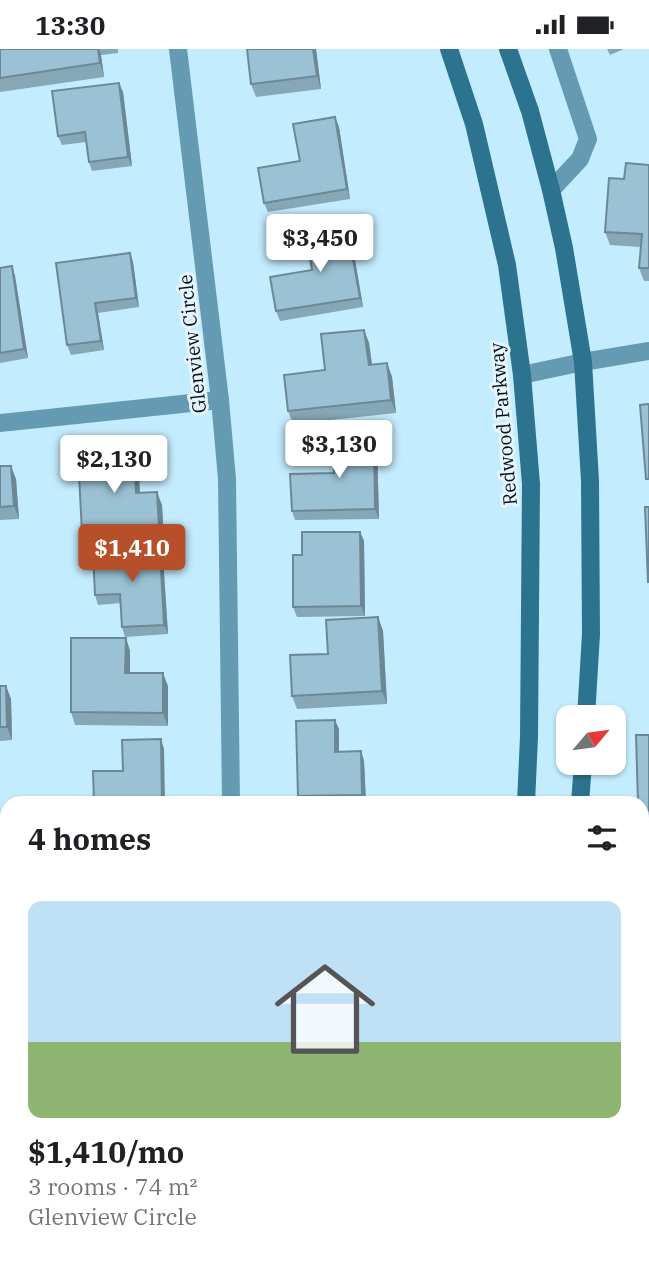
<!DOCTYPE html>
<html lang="en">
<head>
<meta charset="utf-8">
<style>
	body { margin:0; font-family:"IBM Plex Serif",serif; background:#f2f2f2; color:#202124; height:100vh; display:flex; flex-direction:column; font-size:26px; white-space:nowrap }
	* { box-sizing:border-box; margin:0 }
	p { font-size:23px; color:#757577 }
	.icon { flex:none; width:38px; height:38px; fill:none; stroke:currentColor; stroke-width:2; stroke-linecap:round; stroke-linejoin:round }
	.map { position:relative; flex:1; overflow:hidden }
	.drawer { position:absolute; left:0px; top:747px; width:649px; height:471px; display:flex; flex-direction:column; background:#fff; border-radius:21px 21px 0 0; box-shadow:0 2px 5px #0004 }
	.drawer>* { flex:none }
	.needle { width:46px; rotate:61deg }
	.buttons { position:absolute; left:556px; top:656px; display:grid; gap:14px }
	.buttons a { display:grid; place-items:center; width:70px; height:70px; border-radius:14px; background:#fff; box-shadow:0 2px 5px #0004; font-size:35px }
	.price { position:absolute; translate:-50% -60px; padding:0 16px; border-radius:7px; background:#fff; color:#222; font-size:23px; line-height:46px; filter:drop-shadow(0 2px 4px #0008) }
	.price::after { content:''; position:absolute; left:50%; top:42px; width:21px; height:16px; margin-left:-10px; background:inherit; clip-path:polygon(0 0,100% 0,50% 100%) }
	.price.on { background:#b74f2a; color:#fff }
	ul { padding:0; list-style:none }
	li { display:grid; align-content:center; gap:14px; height:371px; padding:0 28px }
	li+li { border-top:2px solid #e0e0e0 }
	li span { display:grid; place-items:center; height:217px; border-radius:14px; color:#555 }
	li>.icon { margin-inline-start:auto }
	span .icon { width:126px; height:126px; fill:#fffc; stroke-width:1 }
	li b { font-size:30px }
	h2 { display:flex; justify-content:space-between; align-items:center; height:84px; padding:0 28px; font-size:30px }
	.status { display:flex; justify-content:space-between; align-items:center; height:49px; padding:0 35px; background:#fff; direction:ltr }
	.status svg { height:19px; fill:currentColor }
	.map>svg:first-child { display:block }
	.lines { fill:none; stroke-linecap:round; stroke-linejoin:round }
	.minor { stroke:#649bb2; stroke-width:18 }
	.secondary { stroke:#2c738f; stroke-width:18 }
	.wall { fill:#85a7b6 }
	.shaded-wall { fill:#6c8894 }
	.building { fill:#9bc2d4; stroke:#6c8894; stroke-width:2 }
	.labels { text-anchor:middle; stroke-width:6; stroke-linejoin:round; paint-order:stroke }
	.street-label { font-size:19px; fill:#020e14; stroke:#e6f5fd }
</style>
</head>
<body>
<div class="status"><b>13:30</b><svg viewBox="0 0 49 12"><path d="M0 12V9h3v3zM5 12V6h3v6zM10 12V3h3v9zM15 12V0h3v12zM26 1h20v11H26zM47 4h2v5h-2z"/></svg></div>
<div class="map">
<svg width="649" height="1217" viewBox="0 0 649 1217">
	<rect width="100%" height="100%" fill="#c4ecff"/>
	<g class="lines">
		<g class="minor">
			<path d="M 178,0 L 220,351 L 227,430 L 231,754"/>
			<path d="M 551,141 L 580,110 L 588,90 L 558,0"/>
			<path d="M 522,326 L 583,313 L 649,302"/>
			<path d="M 0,374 L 220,351"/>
			<path d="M 642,1141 L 649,1141"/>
			<path d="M 238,1211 L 238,1217"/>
		</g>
		<g class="secondary">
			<path d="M 449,0 L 474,75 L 507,216 L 522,326 L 531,435 L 529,688 L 526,754"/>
			<path d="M 508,0 L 530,62 L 551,141 L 564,199 L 583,313 L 590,432 L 591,585 L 586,668"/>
			<path d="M 580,754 L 583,714"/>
			<path d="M 557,1211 L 557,1217"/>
			<path d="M 507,1217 L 507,1211"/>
		</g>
	</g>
	<g class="wall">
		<path d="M 0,0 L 118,0 L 118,4 L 101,6 L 104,28 L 0,43 Z"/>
		<path d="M 247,0 L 316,0 L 321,40 L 256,48 L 251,35 Z"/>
		<path d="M 607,0 L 624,0 L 610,6 Z"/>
		<path d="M 123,43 L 132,117 L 92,122 L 89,113 L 86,93 L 62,96 L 58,87 Z"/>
		<path d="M 335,68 L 339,78 L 350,150 L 268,163 L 264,154 Z"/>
		<path d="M 649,116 L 649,232 L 644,232 L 639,219 L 641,198 L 610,196 L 605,183 L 624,130 Z"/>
		<path d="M 351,187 L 363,258 L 280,272 L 276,262 L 312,221 Z"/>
		<path d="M 130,204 L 133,213 L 139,258 L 98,264 L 104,301 L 71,306 L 67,296 Z"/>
		<path d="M 12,217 L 15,227 L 28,309 L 0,314 L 0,219 Z"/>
		<path d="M 364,281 L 369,294 L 372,316 L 387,314 L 392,328 L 396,364 L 293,375 L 288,362 L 325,321 Z"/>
		<path d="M 374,388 L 377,397 L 379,470 L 295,471 L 292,462 Z"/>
		<path d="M 134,404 L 138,417 L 140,444 L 162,456 L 164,492 L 87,496 L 82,483 Z"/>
		<path d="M 0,417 L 16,430 L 19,470 L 0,471 Z"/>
		<path d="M 360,483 L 364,492 L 365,567 L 297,568 L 293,558 L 302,506 Z"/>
		<path d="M 163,509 L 168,585 L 125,588 L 122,578 L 121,554 L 98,556 L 95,546 Z"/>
		<path d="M 378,568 L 383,582 L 387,655 L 297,660 L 292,647 L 328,605 Z"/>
		<path d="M 126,589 L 130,602 L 130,624 L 168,637 L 168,677 L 75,676 L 71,663 Z"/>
		<path d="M 0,637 L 6,637 L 11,650 L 12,691 L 0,692 Z"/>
		<path d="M 339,680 L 339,703 L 361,702 L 364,712 L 366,754 L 300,754 L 298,747 Z"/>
		<path d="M 649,686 L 649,770 L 642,770 L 642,754 Z"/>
		<path d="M 649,968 L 649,1042 L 642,1044 L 642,970 Z"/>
	</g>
	<g class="shaded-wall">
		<path d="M 98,0 L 99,0 L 101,6 L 104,28 L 100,14 Z"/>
		<path d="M 313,0 L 316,0 L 321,40 L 317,27 Z"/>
		<path d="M 119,34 L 123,43 L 132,117 L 128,108 Z"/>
		<path d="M 335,68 L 339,78 L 350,150 L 347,140 Z"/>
		<path d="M 347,177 L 351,187 L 363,258 L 360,249 Z"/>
		<path d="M 130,204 L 133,213 L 139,258 L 136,249 Z"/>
		<path d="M 12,217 L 15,227 L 28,309 L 24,300 Z"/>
		<path d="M 95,254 L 98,264 L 104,301 L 101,292 Z"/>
		<path d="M 364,281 L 369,294 L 374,330 L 369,316 Z"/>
		<path d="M 387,314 L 392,328 L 396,364 L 391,351 Z"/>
		<path d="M 374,388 L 377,397 L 379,470 L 375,460 Z"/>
		<path d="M 134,404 L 138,417 L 141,457 L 136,444 Z"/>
		<path d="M 11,417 L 16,430 L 19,470 L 14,457 Z"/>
		<path d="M 157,443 L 162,456 L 164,492 L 159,479 Z"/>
		<path d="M 360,483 L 364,492 L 365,567 L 361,557 Z"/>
		<path d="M 160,500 L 163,509 L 168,585 L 164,576 Z"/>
		<path d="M 378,568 L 383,582 L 387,655 L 382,642 Z"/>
		<path d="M 126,589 L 130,602 L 130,637 L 125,624 Z"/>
		<path d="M 163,624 L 168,637 L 168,677 L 163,664 Z"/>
		<path d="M 6,637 L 11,650 L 12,691 L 7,678 Z"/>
		<path d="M 335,671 L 339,680 L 339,712 L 335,703 Z"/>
		<path d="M 161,690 L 164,700 L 165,754 L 162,754 Z"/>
		<path d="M 361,702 L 364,712 L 366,754 L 362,746 Z"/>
		<path d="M 0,1190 L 1,1217 L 0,1217 Z"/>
		<rect x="386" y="1211" width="5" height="6"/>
	</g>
	<g class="building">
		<path d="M 0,0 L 98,0 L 100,14 L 0,29 Z"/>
		<path d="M 247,0 L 313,0 L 317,27 L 251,35 Z"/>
		<path d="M 119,34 L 128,108 L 89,113 L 85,83 L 58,87 L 52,42 Z"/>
		<path d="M 335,68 L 347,140 L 264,154 L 258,119 L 300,112 L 293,75 Z"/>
		<path d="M 626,114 L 649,116 L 649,219 L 639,219 L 642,185 L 605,183 L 609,129 L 624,130 Z"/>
		<path d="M 347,177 L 360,249 L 276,262 L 270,228 L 312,221 L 306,184 Z"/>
		<path d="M 130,204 L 136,249 L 95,254 L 101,292 L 67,296 L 56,214 Z"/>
		<path d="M 12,217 L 24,300 L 0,304 L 0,219 Z"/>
		<path d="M 364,281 L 369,316 L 387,314 L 391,351 L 288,362 L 284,326 L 325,321 L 321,285 Z"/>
		<path d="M 649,355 L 649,430 L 646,430 L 640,356 Z"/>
		<path d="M 374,388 L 375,460 L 292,462 L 290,425 L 334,424 L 333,389 Z"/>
		<path d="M 134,404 L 136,444 L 157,443 L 159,479 L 82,483 L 78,407 Z"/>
		<path d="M 0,417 L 11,417 L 14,457 L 0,458 Z"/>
		<path d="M 645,458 L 649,458 L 649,533 L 648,533 Z"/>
		<path d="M 302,483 L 360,483 L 361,557 L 293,558 L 293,506 L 302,506 Z"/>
		<path d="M 160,500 L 164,576 L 122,578 L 120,545 L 95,546 L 93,503 Z"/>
		<path d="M 378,568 L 382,642 L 292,647 L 290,606 L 328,605 L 326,571 Z"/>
		<path d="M 71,589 L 126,589 L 125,624 L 163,624 L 163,664 L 71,663 Z"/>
		<path d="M 0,637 L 6,637 L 7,678 L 0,678 Z"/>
		<path d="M 335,671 L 335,703 L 361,702 L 362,746 L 298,747 L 296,672 Z"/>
		<path d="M 636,686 L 649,686 L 649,761 L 642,761 L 642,754 L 638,754 Z"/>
		<path d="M 161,690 L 162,754 L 94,754 L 93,722 L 123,722 L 122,691 Z"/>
		<path d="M 649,968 L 649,1028 L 642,1030 L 642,970 Z"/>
		<path d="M 117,1211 L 165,1211 L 165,1217 L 73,1217 L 73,1214 Z"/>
		<rect x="294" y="1211" width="92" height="6"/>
	</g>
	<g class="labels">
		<g class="street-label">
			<text transform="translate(192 295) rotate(-96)" y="7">Glenview Circle</text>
			<text transform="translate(503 375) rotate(-95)" y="7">Redwood Parkway</text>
		</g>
	</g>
</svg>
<div class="buttons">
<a><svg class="needle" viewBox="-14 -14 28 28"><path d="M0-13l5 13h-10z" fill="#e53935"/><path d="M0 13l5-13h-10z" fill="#757577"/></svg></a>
</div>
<b class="price" style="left:320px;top:225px">$3,450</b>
<b class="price" style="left:339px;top:431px">$3,130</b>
<b class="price" style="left:114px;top:446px">$2,130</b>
<b class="price on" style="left:132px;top:535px">$1,410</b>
<section class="drawer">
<h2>4 homes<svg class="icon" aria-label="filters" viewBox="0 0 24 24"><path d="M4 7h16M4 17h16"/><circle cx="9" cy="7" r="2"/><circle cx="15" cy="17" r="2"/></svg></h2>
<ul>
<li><span style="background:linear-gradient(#bfe0f5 65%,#8fb573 0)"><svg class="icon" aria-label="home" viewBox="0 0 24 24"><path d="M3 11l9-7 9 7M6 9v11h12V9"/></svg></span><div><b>$1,410/mo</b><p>3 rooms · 74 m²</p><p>Glenview Circle</p></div></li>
</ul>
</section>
</div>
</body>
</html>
